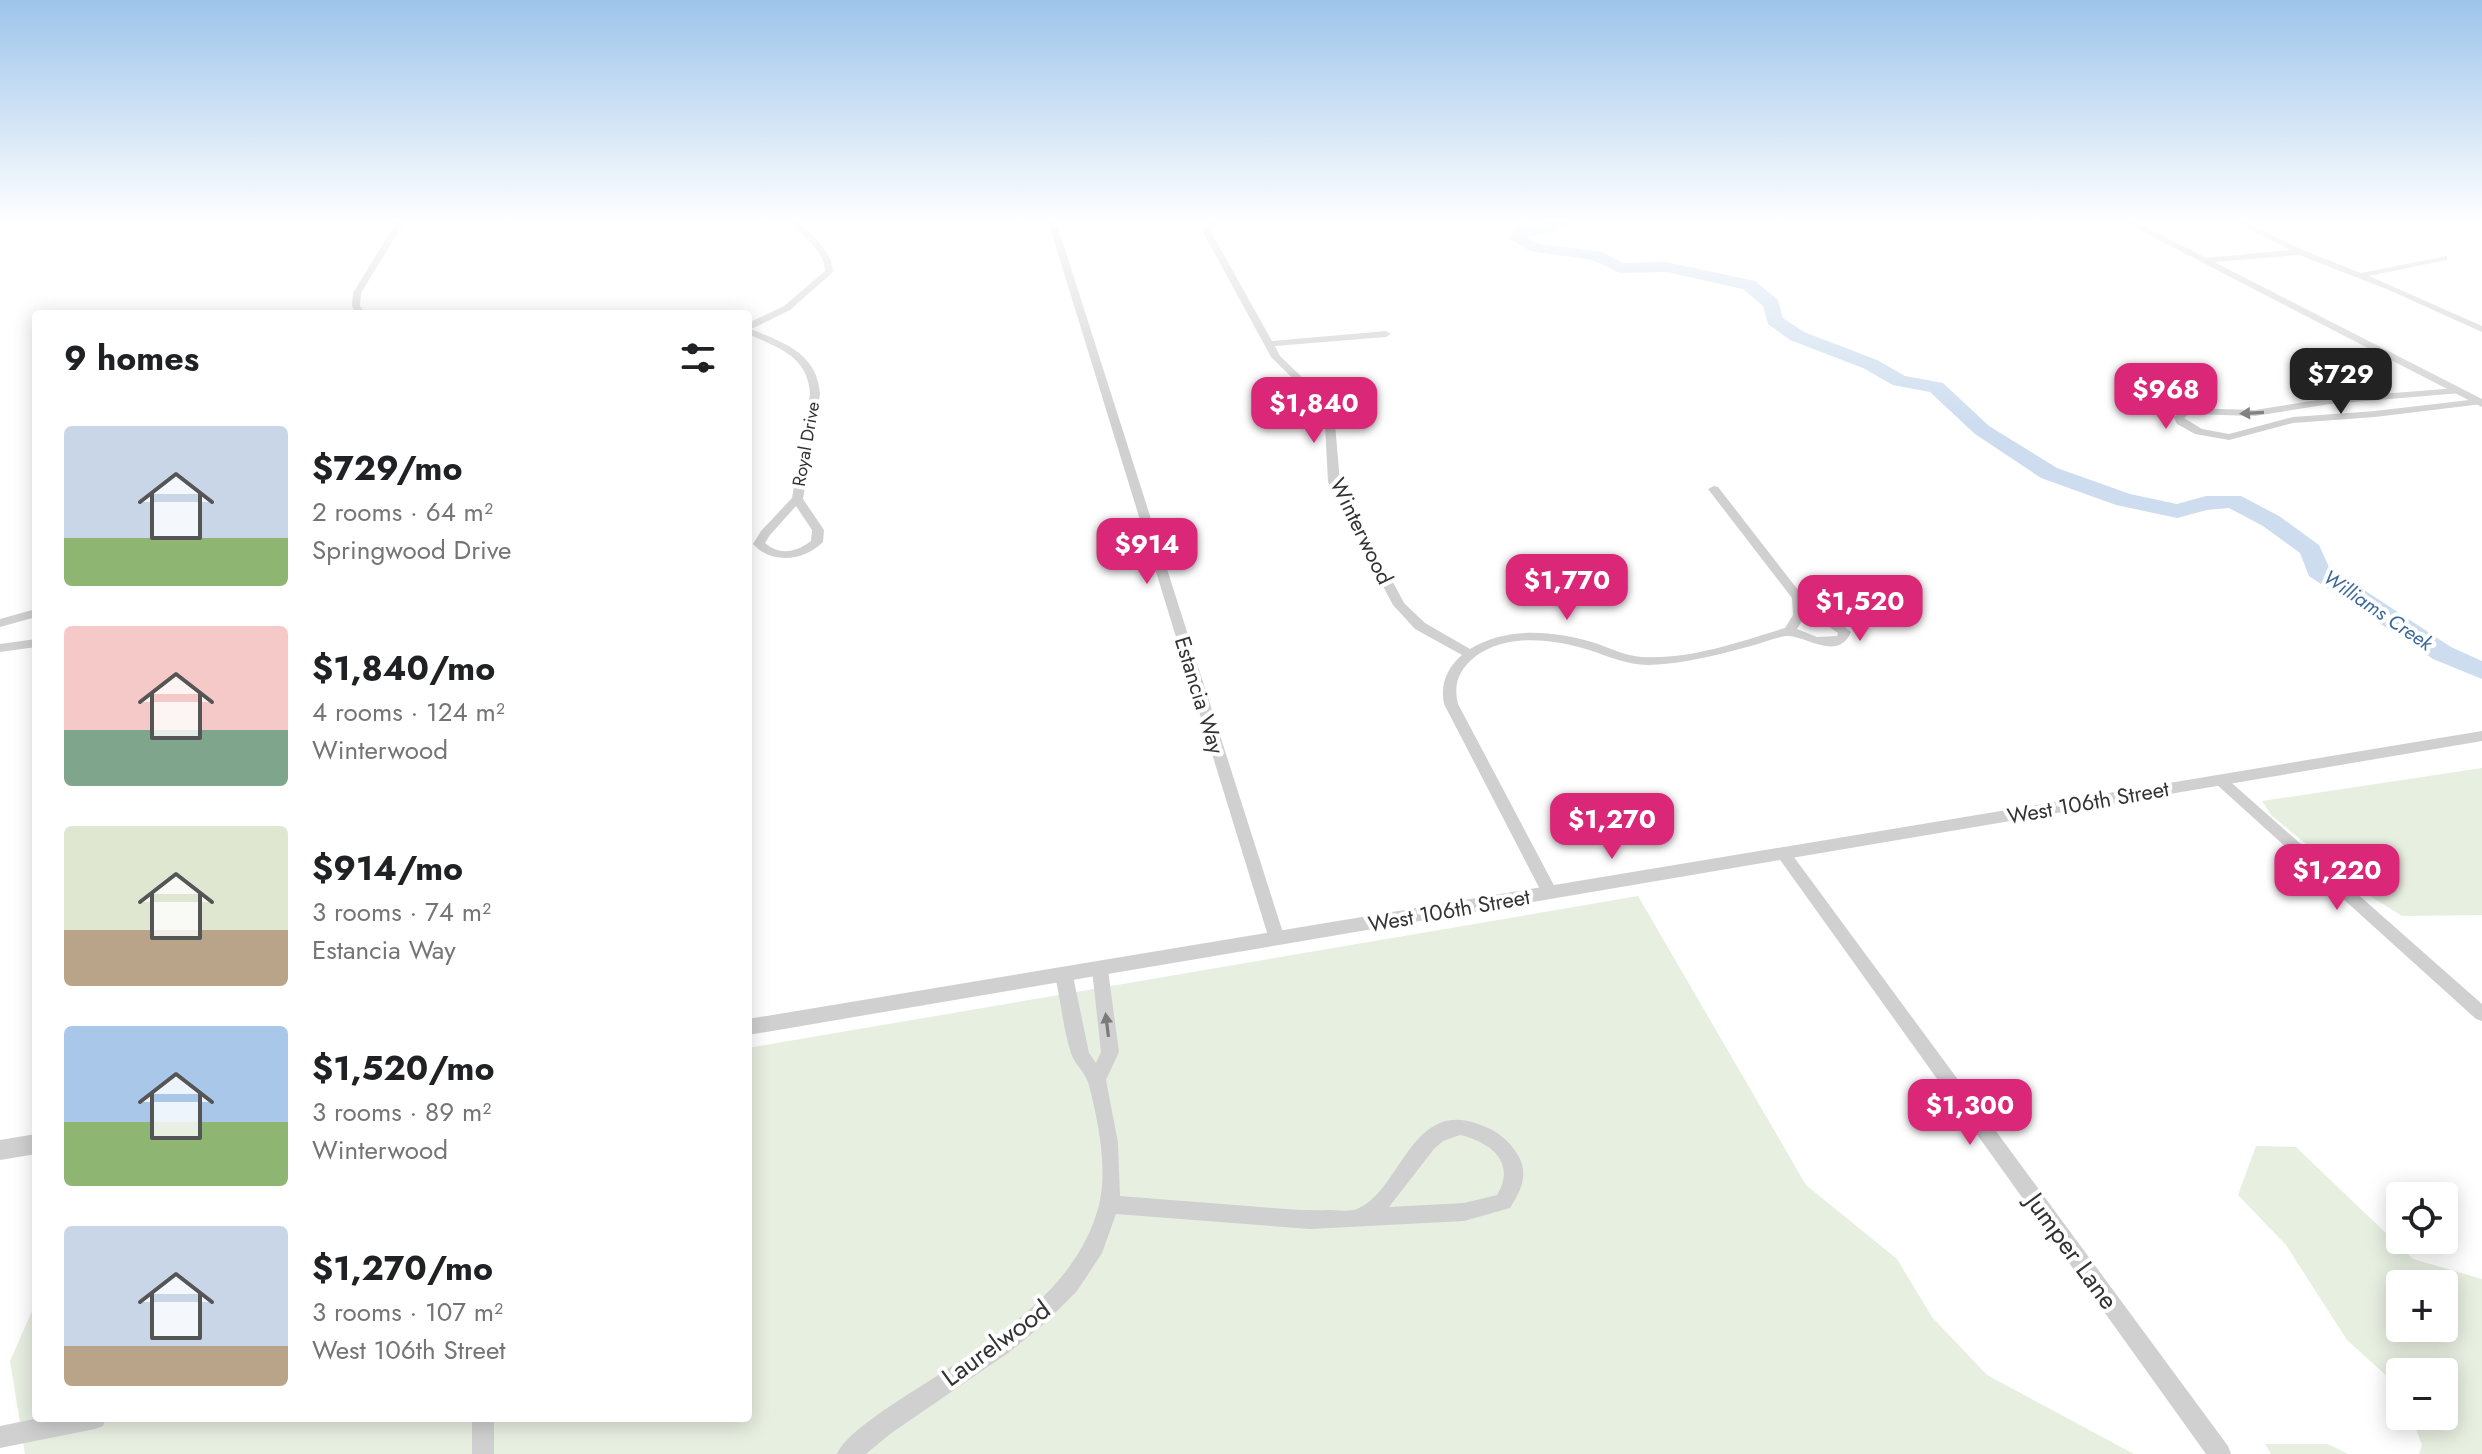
<!DOCTYPE html>
<html lang="en">
<head>
<meta charset="utf-8">
<style>
	body { margin:0; font-family:Jost,sans-serif; background:#f2f2f2; color:#202124; height:100vh; display:flex; flex-direction:column; font-size:30px; white-space:nowrap }
	* { box-sizing:border-box; margin:0 }
	p { font-size:26px; color:#757577 }
	.icon { flex:none; width:44px; height:44px; fill:none; stroke:currentColor; stroke-width:2; stroke-linecap:round; stroke-linejoin:round }
	.map { position:relative; flex:1; overflow:hidden }
	.side { position:absolute; left:32px; top:310px; width:720px; height:1112px; display:flex; flex-direction:column; background:#fff; border-radius:8px; box-shadow:0 4px 20px #0003 }
	.side>* { flex:none }
	.tools { position:absolute; left:2386px; top:1182px; display:grid; gap:16px }
	.tools a { display:grid; place-items:center; width:72px; height:72px; border-radius:8px; background:#fff; box-shadow:0 4px 20px #0003; font-size:40px }
	.price { position:absolute; translate:-50% -68px; padding:0 18px; border-radius:16px; background:#db2777; color:#fff; font-size:26px; line-height:52px; filter:drop-shadow(0 2px 4px #0008) }
	.price::after { content:''; position:absolute; left:50%; top:48px; width:24px; height:18px; margin-left:-12px; background:inherit; clip-path:polygon(0 0,100% 0,50% 100%) }
	.price.on { background:#222; color:#fff }
	ul { padding:0; list-style:none }
	li { display:flex; align-items:center; gap:24px; height:200px; padding:0 32px }
	li span { display:grid; place-items:center; flex:none; width:224px; height:160px; border-radius:8px; color:#555 }
	li>.icon { margin-inline-start:auto }
	span .icon { width:96px; height:96px; fill:#fffc; stroke-width:1 }
	li b { font-size:34px }
	h2 { display:flex; justify-content:space-between; align-items:center; height:96px; padding:0 32px; font-size:34px }
	.map>svg:first-child { display:block }
	.green { fill:#e7efe1; fill-rule:evenodd }
	.lines { fill:none; stroke-linecap:round; stroke-linejoin:round }
	.river { fill:#cdddef; fill-rule:evenodd }
	.minor { fill:#d0d0d0; fill-rule:evenodd }
	.tertiary { fill:#d0d0d0; fill-rule:evenodd }
	.oneway { fill:#7a7a7a }
	.labels { text-anchor:middle; stroke-width:8; stroke-linejoin:round; paint-order:stroke }
	.far-street-label { font-size:18px; fill:#333; stroke:#fff }
	.far-water-label { font-size:20px; font-style:italic; fill:#3b689a; stroke:#fff }
	.street-label { font-size:22px; fill:#333; stroke:#fff }
	.near-street-label { font-size:26px; fill:#333; stroke:#fff }
</style>
</head>
<body>
<div class="map">
<svg width="2482" height="1454" viewBox="0 0 2482 1454">
	<rect width="100%" height="100%" fill="#fff"/>
	<g class="green">
		<path d="M 2482,768 L 2482,915 L 2402,916 L 2370,896 L 2272,816 L 2262,801 Z"/>
		<path d="M 1638,896 L 1806,1185 L 1897,1259 L 1932,1317 L 1987,1375 L 2134,1454 L 25,1454 L 10,1361 L 36,1302 L 36,1418 L 748,1418 L 748,1048 Z"/>
		<path d="M 2256,1146 L 2296,1147 L 2413,1259 L 2482,1279 L 2482,1454 L 2419,1454 L 2422,1445 L 2411,1416 L 2444,1416 L 2444,1372 L 2400,1372 L 2400,1388 L 2347,1340 L 2286,1245 L 2238,1195 ZM 2400,1284 L 2444,1284 L 2444,1328 L 2400,1328 Z"/>
		<path d="M 2265,1444 L 2328,1444 L 2348,1454 L 2271,1454 Z"/>
	</g>
	<g class="lines">
		<path class="river" d="M 1552,221 L 1573,221 L 1556,231 L 1527,237 L 1540,244 L 1602,252 L 1623,263 L 1666,262 L 1755,281 L 1778,300 L 1783,318 L 1804,332 L 1877,360 L 1905,376 L 1943,383 L 1989,426 L 2057,468 L 2130,494 L 2177,504 L 2206,496 L 2241,496 L 2279,516 L 2319,545 L 2329,567 L 2451,647 L 2482,661 L 2482,679 L 2433,659 L 2309,576 L 2300,553 L 2263,526 L 2229,508 L 2207,510 L 2177,518 L 2116,505 L 2041,478 L 1975,434 L 1930,392 L 1893,385 L 1863,368 L 1790,340 L 1768,324 L 1763,306 L 1743,289 L 1666,272 L 1620,273 L 1592,260 L 1530,251 L 1510,239 L 1515,228 Z"/>
		<g class="minor">
			<path d="M 397,221 L 405,221 L 361,293 L 360,306 L 366,314 L 356,314 L 352,306 L 353,293 Z"/>
			<path d="M 788,221 L 797,221 C 812,235 832,250 833,272 L 790,310 L 751,329 C 784,343 817,353 820,394 L 803,499 L 824,530 L 823,542 C 804,561 772,565 753,544 L 761,531 L 792,498 L 810,394 C 808,356 779,348 748,334 L 748,323 L 784,306 L 825,271 C 824,249 802,236 788,221 ZM 796,506 L 812,530 L 811,541 C 796,552 780,556 765,543 L 770,535 Z"/>
			<path d="M 1048,221 L 1056,221 L 1285,939 L 1283,943 L 1277,945 L 1271,943 L 1269,939 Z"/>
			<path d="M 1208,221 L 1216,221 L 1211,232 L 1272,341 L 1386,331 L 1391,334 L 1386,337 L 1275,346 L 1280,356 L 1330,404 L 1335,424 L 1340,482 L 1404,603 L 1425,623 L 1470,649 C 1508,626 1554,631 1595,643 C 1610,648 1625,656 1642,657 C 1689,660 1740,642 1785,628 L 1793,615 L 1792,598 L 1708,489 L 1714,486 L 1718,487 L 1802,595 L 1805,612 L 1834,619 L 1851,632 C 1838,663 1804,634 1786,636 C 1774,638 1762,643 1751,646 C 1717,655 1683,664 1648,665 C 1627,665 1608,656 1589,650 C 1554,639 1508,633 1476,656 C 1459,669 1453,684 1458,704 L 1558,893 L 1556,897 L 1544,897 L 1444,704 C 1440,684 1447,668 1462,655 L 1415,629 L 1393,605 L 1328,482 L 1325,424 L 1320,405 L 1271,357 L 1203,232 ZM 1803,619 L 1825,624 L 1838,633 L 1837,636 L 1817,637 L 1797,629 Z"/>
			<path d="M 2233,221 L 2243,221 L 2303,250 L 2361,273 L 2447,256 L 2447,260 L 2369,276 L 2482,326 L 2482,332 L 2389,290 L 2299,255 L 2203,263 L 2203,259 L 2206,258 L 2290,250 Z"/>
			<path d="M 2457,388 L 2461,389 L 2461,393 L 2330,404 L 2255,416 L 2189,414 L 2184,418 L 2202,429 L 2229,434 L 2293,417 L 2375,411 L 2478,399 L 2482,400 L 2482,404 L 2375,417 L 2293,423 L 2229,440 L 2195,434 L 2177,424 L 2174,417 L 2187,408 L 2255,410 L 2330,398 Z"/>
			<path d="M 36,609 L 36,617 L 0,627 L 0,619 Z"/>
			<path d="M 36,639 L 36,647 L 0,652 L 0,644 Z"/>
			<path d="M 2220,775 L 2225,777 L 2482,1004 L 2482,1021 L 2476,1019 L 2215,783 L 2213,780 Z"/>
			<path d="M 1783,847 L 1788,849 L 2228,1446 L 2231,1454 L 2206,1454 L 1778,857 L 1775,853 L 1778,849 Z"/>
			<path d="M 1100,963 L 1106,965 L 1108,970 L 1119,1052 L 1106,1080 L 1118,1143 L 1120,1196 C 1162,1199 1205,1203 1248,1206 C 1274,1208 1301,1211 1327,1210 C 1336,1210 1350,1212 1357,1209 C 1401,1191 1411,1099 1478,1124 C 1496,1130 1510,1140 1519,1157 C 1529,1176 1520,1192 1510,1208 L 1464,1221 L 1310,1229 L 1116,1214 L 1102,1253 L 1077,1291 L 1045,1323 L 1008,1353 L 890,1434 L 866,1454 L 837,1454 C 846,1432 904,1397 926,1383 C 995,1338 1077,1290 1099,1205 C 1108,1168 1098,1121 1089,1085 C 1086,1073 1075,1065 1071,1053 C 1063,1029 1061,1001 1055,976 L 1058,971 L 1064,969 L 1070,971 L 1073,976 L 1089,1053 L 1096,1063 L 1101,1052 L 1092,970 L 1094,965 ZM 1460,1135 C 1490,1142 1517,1162 1497,1195 L 1464,1203 L 1389,1207 L 1434,1149 L 1443,1141 Z"/>
			<path d="M 39,1418 L 106,1418 L 103,1426 L 95,1429 L 0,1448 L 0,1426 Z"/>
			<rect x="472" y="1418" width="22" height="36"/>
		</g>
		<g class="tertiary">
			<path d="M 2122,221 L 2134,221 L 2482,399 L 2482,407 Z"/>
			<path d="M 2482,731 L 2482,741 L 748,1035 L 748,1019 Z"/>
			<path d="M 36,1134 L 36,1154 L 0,1160 L 0,1140 Z"/>
		</g>
	</g>
	<defs><path id="oneway-solid" d="M-6-.8H1V-3.2L6.5 0L1 3.2V.8H-6Z" transform="scale(2)"/></defs>
	<g class="oneway">
		<use href="#oneway-solid" transform="translate(2252 413) rotate(177)"/>
		<use href="#oneway-solid" transform="translate(1107 1025) rotate(-97)"/>
	</g>
	<linearGradient id="sky" x2="0" y2="1"><stop stop-color="#9dc4eb"/><stop offset="0.52" stop-color="#fff"/><stop offset="1" stop-color="#fff" stop-opacity="0"/></linearGradient>
	<rect width="2482" height="425" fill="url(#sky)"/>
	<g class="labels">
		<g class="far-street-label">
			<text transform="translate(806 444) rotate(-80)" y="6">Royal Drive</text>
		</g>
		<g class="far-water-label">
			<text transform="translate(2378 610) rotate(34)" y="7">Williams Creek</text>
		</g>
		<g class="street-label">
			<text transform="translate(1362 531) rotate(64)" y="8">Winterwood</text>
			<text transform="translate(1200 695) rotate(73)" y="8">Estancia Way</text>
			<text transform="translate(2088 802) rotate(-10)" y="8">West 106th Street</text>
			<text transform="translate(1449 910) rotate(-10)" y="8">West 106th Street</text>
		</g>
		<g class="near-street-label">
			<text transform="translate(2072 1251) rotate(54)" y="9">Jumper Lane</text>
			<text transform="translate(996 1343) rotate(-36)" y="9">Laurelwood</text>
		</g>
	</g>
</svg>
<div class="tools">
<a><svg class="icon" aria-label="locate" viewBox="0 0 24 24"><circle cx="12" cy="12" r="6"/><path d="M12 2v4M12 18v4M2 12h4M18 12h4"/></svg></a>
<a>+</a>
<a>−</a>
</div>
<b class="price on" style="left:2341px;top:416px">$729</b>
<b class="price" style="left:2166px;top:431px">$968</b>
<b class="price" style="left:1314px;top:445px">$1,840</b>
<b class="price" style="left:1147px;top:586px">$914</b>
<b class="price" style="left:1567px;top:622px">$1,770</b>
<b class="price" style="left:1860px;top:643px">$1,520</b>
<b class="price" style="left:1612px;top:861px">$1,270</b>
<b class="price" style="left:2337px;top:912px">$1,220</b>
<b class="price" style="left:1970px;top:1147px">$1,300</b>
<section class="side">
<h2>9 homes<svg class="icon" aria-label="filters" viewBox="0 0 24 24"><path d="M4 7h16M4 17h16"/><circle cx="9" cy="7" r="2"/><circle cx="15" cy="17" r="2"/></svg></h2>
<ul>
<li><span style="background:linear-gradient(#c9d6e8 70%,#8fb573 0)"><svg class="icon" aria-label="home" viewBox="0 0 24 24"><path d="M3 11l9-7 9 7M6 9v11h12V9"/></svg></span><div><b>$729/mo</b><p>2 rooms · 64 m²</p><p>Springwood Drive</p></div></li>
<li><span style="background:linear-gradient(#f6c9c9 65%,#7fa58c 0)"><svg class="icon" aria-label="home" viewBox="0 0 24 24"><path d="M3 11l9-7 9 7M6 9v11h12V9"/></svg></span><div><b>$1,840/mo</b><p>4 rooms · 124 m²</p><p>Winterwood</p></div></li>
<li><span style="background:linear-gradient(#dfe7d0 65%,#b9a48a 0)"><svg class="icon" aria-label="home" viewBox="0 0 24 24"><path d="M3 11l9-7 9 7M6 9v11h12V9"/></svg></span><div><b>$914/mo</b><p>3 rooms · 74 m²</p><p>Estancia Way</p></div></li>
<li><span style="background:linear-gradient(#a9c7e8 60%,#8fb573 0)"><svg class="icon" aria-label="home" viewBox="0 0 24 24"><path d="M3 11l9-7 9 7M6 9v11h12V9"/></svg></span><div><b>$1,520/mo</b><p>3 rooms · 89 m²</p><p>Winterwood</p></div></li>
<li><span style="background:linear-gradient(#c9d6e8 75%,#b9a48a 0)"><svg class="icon" aria-label="home" viewBox="0 0 24 24"><path d="M3 11l9-7 9 7M6 9v11h12V9"/></svg></span><div><b>$1,270/mo</b><p>3 rooms · 107 m²</p><p>West 106th Street</p></div></li>
</ul>
</section>
</div>
</body>
</html>
